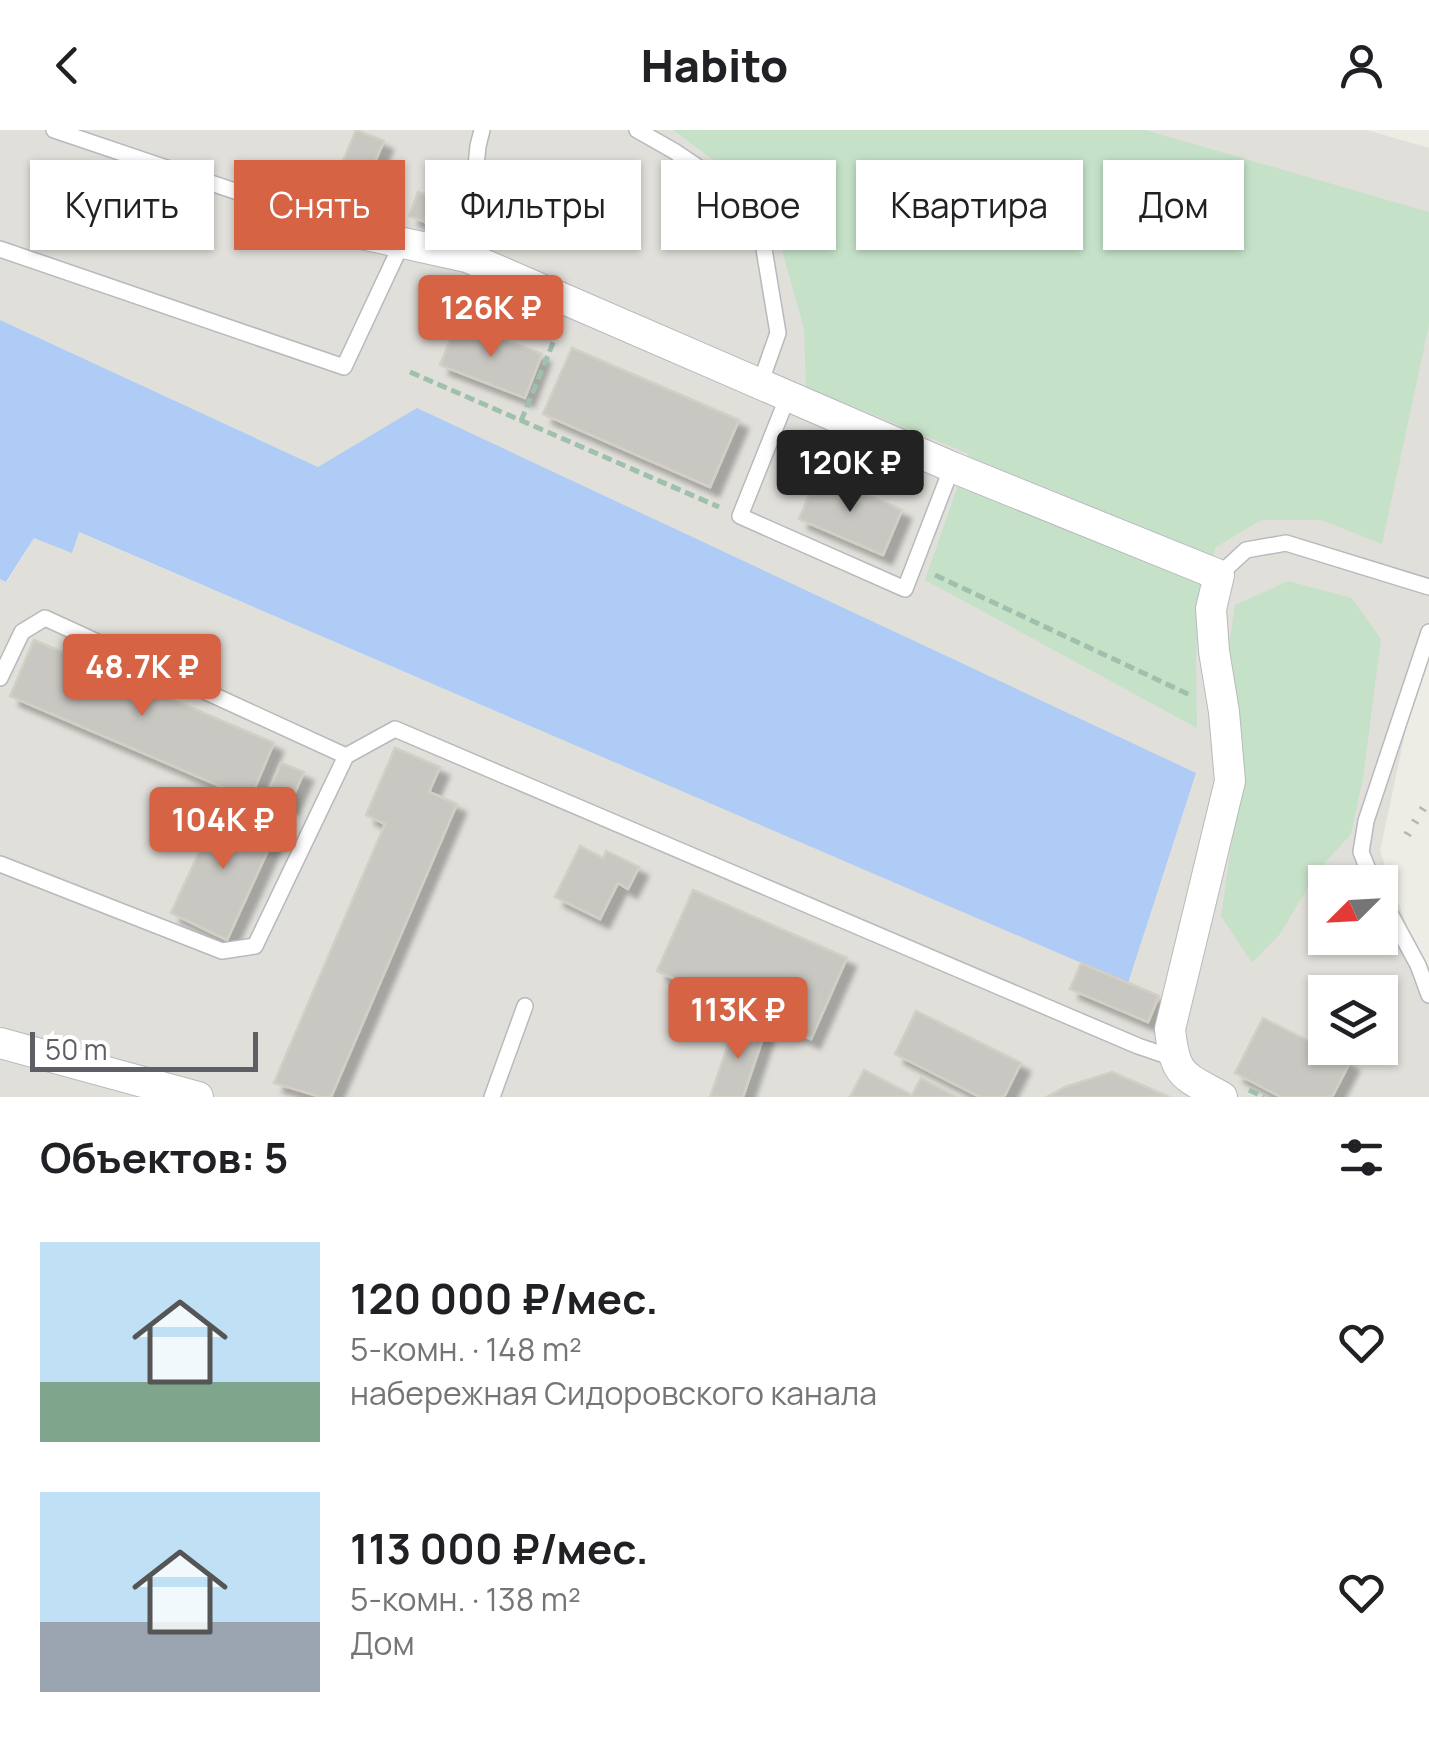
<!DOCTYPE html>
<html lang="ru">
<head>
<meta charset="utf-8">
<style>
	body { margin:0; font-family:Manrope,sans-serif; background:#f6f6f6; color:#202124; height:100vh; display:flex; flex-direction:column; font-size:38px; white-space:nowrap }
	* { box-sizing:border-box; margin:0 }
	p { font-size:32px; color:#757577 }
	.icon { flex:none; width:55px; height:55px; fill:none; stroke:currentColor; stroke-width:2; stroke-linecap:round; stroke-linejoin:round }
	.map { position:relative; height:967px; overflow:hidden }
	.details { display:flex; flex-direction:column; background:#fff; flex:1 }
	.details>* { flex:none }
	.hud { position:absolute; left:30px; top:30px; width:1370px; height:90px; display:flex; gap:20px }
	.needle { width:65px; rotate:246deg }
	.fabs { position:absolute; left:1308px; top:735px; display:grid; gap:20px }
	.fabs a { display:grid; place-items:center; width:90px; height:90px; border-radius:0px; background:#fff; box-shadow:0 2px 8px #0004; font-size:50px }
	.scale { position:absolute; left:30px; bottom:25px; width:228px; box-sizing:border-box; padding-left:10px; border:5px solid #5d5f64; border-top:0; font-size:28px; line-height:35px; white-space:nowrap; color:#5d5f64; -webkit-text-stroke:8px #fff; paint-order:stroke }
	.price { position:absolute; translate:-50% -85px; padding:0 22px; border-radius:10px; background:#d56344; color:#fff; font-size:32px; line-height:65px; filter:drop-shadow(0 2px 5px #0008) }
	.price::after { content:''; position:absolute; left:50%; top:60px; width:30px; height:22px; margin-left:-15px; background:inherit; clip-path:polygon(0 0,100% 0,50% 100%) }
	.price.selected { background:#222; color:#fff }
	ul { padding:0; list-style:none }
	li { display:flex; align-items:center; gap:30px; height:250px; padding:0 40px }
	li span { display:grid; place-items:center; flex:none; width:280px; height:200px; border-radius:0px; color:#555 }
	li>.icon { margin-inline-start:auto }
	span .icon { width:120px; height:120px; fill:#fffc; stroke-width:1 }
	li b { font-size:42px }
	h2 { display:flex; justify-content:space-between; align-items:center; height:120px; padding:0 40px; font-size:42px }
	.tag { padding:0 35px; border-radius:0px; background:#fff; box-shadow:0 2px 8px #0004; font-size:35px; line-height:90px }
	.tag.selected { background:#d56344; color:#fff }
	header { display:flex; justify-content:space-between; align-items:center; height:130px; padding:0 40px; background:#fff; font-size:45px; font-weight:800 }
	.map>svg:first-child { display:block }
	.industrial { fill:#e0dfda; fill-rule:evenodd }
	.green { fill:#c5e2c9 }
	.water { fill:#aeccf5 }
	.building { fill:#c9c7c2; stroke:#d2cfc4; stroke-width:2.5; filter:url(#shadow) }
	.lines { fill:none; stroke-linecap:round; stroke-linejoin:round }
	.service-casing { stroke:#b8b9be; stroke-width:18 }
	.minor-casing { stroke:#b8b9be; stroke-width:32 }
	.path { stroke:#9ec0ac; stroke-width:5; stroke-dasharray:10 5; stroke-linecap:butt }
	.service { stroke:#fff; stroke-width:15 }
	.minor { stroke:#fff; stroke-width:30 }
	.rail { stroke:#b5b6b6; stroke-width:8; stroke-dasharray:2.5 12; stroke-linecap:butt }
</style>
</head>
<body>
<header><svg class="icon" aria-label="back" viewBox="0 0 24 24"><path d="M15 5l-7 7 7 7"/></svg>Habito<svg class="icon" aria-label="person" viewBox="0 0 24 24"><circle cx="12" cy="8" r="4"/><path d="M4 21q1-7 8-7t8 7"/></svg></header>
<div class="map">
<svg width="1429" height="967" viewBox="0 0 1429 967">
	<defs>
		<filter id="shadow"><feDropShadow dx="9" dy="9" stdDeviation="2.5" flood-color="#0004"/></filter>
	</defs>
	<rect width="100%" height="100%" fill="#eeede5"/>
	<path class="industrial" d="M 0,0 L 1367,0 L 1429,18 L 1429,491 L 1380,721 L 1429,858 L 1429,967 L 0,967 L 0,449 L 7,452 L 34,408 L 78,402 L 1127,852 L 1195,643 L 318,337 L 0,190 ZM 1325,752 L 1380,752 L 1380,808 L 1325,808 ZM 1325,862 L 1380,862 L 1380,918 L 1325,918 Z"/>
	<g class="green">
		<path d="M 673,0 L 1145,0 L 1429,82 L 1429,195 L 1382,414 L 1321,390 L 1261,390 L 1216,417 L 1199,461 L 1196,529 L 1197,598 L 925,450 L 969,324 L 806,257 L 804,199 L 768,70 Z"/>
		<path d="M 1288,451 L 1352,468 L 1381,509 L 1363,648 L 1351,704 L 1319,739 L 1280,804 L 1252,833 L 1221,786 L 1243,635 L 1239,580 L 1229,514 L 1235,475 Z"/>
	</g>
	<path class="water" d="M 0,190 L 318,337 L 417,278 L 1196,643 L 1128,853 L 79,402 L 72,423 L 34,408 L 6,452 L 0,449 Z"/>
	<g class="building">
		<path d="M 356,0 L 384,11 L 361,64 L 350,59 L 358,38 L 343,31 Z"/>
		<path d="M 314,55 L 345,65 L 336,88 L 306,77 Z"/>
		<path d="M 418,62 L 442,71 L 433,95 L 409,86 Z"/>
		<path d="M 457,192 L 542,224 L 525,268 L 440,235 Z"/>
		<path d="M 572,218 L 739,290 L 710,357 L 543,284 Z"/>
		<path d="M 818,344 L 902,380 L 883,425 L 799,389 Z"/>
		<path d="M 34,510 L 274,613 L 250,669 L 10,566 Z"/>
		<path d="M 395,618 L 440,637 L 429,662 L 457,674 L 331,967 L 321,967 L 274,953 L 385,694 L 366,685 Z"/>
		<path d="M 281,633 L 304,642 L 289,676 L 267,666 Z"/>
		<path d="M 226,664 L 244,672 L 237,689 L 274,707 L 227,810 L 171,783 Z"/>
		<path d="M 580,716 L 603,728 L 606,721 L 639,737 L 628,759 L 618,753 L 600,789 L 555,767 Z"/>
		<path d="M 693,760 L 847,828 L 811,909 L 657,841 Z"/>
		<path d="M 1081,833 L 1159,866 L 1148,892 L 1070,859 Z"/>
		<path d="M 916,881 L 1021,933 L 1004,967 L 980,967 L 895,924 Z"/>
		<path d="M 1263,888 L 1350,932 L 1332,967 L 1281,967 L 1235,943 Z"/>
		<path d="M 736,892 L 765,902 L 743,967 L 710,967 Z"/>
		<path d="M 864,940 L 912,965 L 921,948 L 957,967 L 850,967 Z"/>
		<path d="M 1112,942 L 1169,967 L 1047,967 L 1065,957 Z"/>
	</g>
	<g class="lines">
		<defs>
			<g id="service">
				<path d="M 54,0 L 362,104"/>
				<path d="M 637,0 L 674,21 L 726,56 L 747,81 L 762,107 L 778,203 L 760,254"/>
				<path d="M 0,119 L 344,237 L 402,113"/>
				<path d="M 467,127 L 478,16 L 482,0"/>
				<path d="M 788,266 L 740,386 L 905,459 L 952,337"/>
				<path d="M 1219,445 L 1246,420 L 1286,413 L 1429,457"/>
				<path d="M 0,548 L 22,502 L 45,488 L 346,626"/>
				<path d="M 0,734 L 222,821 L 255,816 L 346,626 L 395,599 L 1138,916 L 1173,928"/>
				<path d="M 1373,752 L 1361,722 L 1366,691 L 1429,502"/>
				<path d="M 1380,765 L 1418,835 L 1429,865"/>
				<path d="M 492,967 L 525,876"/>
			</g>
			<g id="minor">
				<path d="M 362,104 L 467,127 L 952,337 L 1219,445 L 1211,479 L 1214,521 L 1224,582 L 1230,651 L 1170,899 C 1175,947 1183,945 1222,967"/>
				<path d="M 0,913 L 198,967"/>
			</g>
		</defs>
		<use href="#service" class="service-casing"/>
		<use href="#minor" class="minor-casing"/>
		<g class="path">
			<path d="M 410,242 L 719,377"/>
			<path d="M 521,291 L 560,196"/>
			<path d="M 935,445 L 1192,566"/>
			<path d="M 1249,960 L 1264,967"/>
		</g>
		<use href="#service" class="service"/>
		<use href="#minor" class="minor"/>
		<path class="rail" d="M 1407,705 L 1429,669"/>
	</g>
</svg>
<div class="fabs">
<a><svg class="needle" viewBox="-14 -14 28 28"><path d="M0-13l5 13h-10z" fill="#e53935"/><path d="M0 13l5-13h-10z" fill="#757577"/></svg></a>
<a><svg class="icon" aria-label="layers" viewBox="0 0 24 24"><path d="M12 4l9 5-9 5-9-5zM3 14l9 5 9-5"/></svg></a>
</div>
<div class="scale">50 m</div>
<b class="price" style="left:491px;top:230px">126K ₽</b>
<b class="price selected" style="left:850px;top:385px">120K ₽</b>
<b class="price" style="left:142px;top:589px">48.7K ₽</b>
<b class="price" style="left:223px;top:742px">104K ₽</b>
<b class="price" style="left:738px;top:932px">113K ₽</b>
<div class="hud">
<a class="tag">Купить</a>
<a class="tag selected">Снять</a>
<a class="tag">Фильтры</a>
<a class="tag">Новое</a>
<a class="tag">Квартира</a>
<a class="tag">Дом</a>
</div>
</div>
<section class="details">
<h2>Объектов: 5<svg class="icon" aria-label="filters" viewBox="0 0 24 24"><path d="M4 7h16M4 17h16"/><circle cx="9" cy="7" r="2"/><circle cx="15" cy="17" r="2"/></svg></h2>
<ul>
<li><span style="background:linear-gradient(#bfe0f5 70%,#7fa58c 0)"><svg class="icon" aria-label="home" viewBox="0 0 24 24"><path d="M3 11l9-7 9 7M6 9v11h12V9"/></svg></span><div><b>120 000 ₽/мес.</b><p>5-комн. · 148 m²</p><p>набережная Сидоровского канала</p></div><svg class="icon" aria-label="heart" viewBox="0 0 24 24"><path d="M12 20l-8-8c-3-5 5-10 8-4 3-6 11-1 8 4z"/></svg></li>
<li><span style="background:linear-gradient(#bfe0f5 65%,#9aa5b1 0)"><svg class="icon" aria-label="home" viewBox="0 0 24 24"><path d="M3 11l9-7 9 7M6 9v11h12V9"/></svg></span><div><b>113 000 ₽/мес.</b><p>5-комн. · 138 m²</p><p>Дом</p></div><svg class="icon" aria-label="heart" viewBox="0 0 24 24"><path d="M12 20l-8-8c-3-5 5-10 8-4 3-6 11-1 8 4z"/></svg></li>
</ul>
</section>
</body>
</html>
